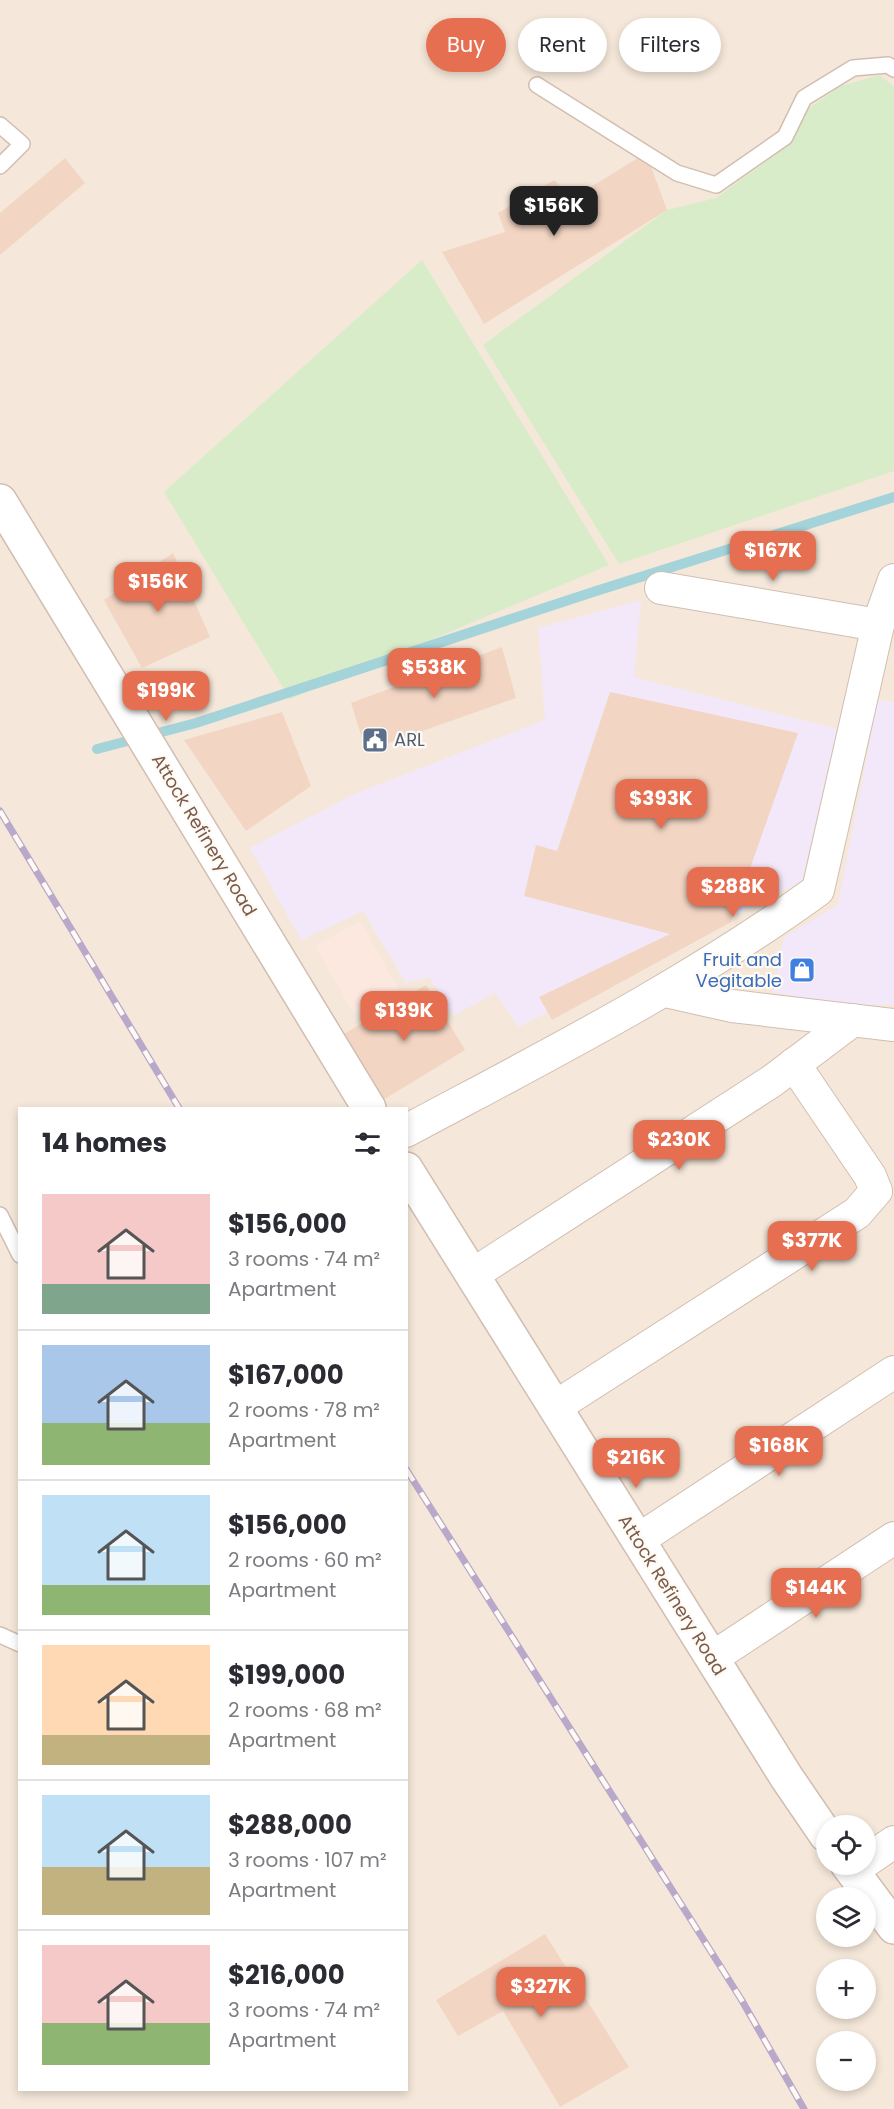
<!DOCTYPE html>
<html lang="en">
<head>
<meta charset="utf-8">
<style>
	body { margin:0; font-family:Poppins,sans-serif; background:#f7f7f7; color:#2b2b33; height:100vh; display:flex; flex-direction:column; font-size:22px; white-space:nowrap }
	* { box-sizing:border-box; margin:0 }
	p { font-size:20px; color:#7c7c81 }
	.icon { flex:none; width:33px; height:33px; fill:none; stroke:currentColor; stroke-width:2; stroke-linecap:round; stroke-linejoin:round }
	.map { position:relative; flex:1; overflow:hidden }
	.details { position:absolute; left:18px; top:1107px; width:390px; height:984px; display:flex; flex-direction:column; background:#fff; border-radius:0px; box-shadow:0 3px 9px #0003 }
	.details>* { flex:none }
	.guide { position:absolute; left:426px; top:18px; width:378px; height:54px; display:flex; gap:12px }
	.fabs { position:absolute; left:816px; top:1815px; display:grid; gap:12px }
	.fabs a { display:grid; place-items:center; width:60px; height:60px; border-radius:50%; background:#fff; box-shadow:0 3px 9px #0003; font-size:30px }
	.price { position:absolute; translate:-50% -51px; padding:0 14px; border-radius:12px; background:#e76f51; color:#fff; font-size:20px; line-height:39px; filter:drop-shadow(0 2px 3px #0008) }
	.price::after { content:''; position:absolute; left:50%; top:36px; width:18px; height:14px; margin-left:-9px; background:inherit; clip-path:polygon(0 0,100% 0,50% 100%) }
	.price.active { background:#222; color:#fff }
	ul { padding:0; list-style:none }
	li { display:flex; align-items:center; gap:18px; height:150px; padding:0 24px }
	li+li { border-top:2px solid #e1e1e2 }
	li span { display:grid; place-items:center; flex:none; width:168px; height:120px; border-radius:0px; color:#555 }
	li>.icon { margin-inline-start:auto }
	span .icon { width:72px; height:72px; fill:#fffc; stroke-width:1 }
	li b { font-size:26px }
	h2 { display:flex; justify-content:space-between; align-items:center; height:72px; padding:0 24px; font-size:26px }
	.chip { padding:0 21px; border-radius:27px; background:#fff; box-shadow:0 3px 9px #0003; font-size:21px; line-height:54px }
	.chip.active { background:#e76f51; color:#fff }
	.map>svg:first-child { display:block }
	.residential { fill:#f5e8da; fill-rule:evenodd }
	.commercial { fill:#fde8e0 }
	.education { fill:#f3e8fa }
	.green { fill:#d8ecc9 }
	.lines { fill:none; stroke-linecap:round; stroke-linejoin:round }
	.stream { stroke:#a5d3da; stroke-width:10 }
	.building { fill:#f3d5c3 }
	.service-casing { stroke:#d1beb0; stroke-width:18 }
	.minor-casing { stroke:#d1beb0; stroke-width:34 }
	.tertiary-casing { stroke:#d1beb0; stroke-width:36 }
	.service { stroke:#fff; stroke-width:15 }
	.minor { stroke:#fff; stroke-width:32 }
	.tertiary { stroke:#fff; stroke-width:33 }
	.rail-casing { stroke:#b9a8c9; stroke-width:7 }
	.rail { stroke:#fffaf3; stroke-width:4.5; stroke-dasharray:14; stroke-linecap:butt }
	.labels { text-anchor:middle; stroke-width:4.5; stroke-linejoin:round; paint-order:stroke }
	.service-label { font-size:18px; fill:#4e5e75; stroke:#fffaf3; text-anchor:start }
	.street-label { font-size:18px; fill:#7a5c4d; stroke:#fffaf3 }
	.shop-label { font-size:18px; fill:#366cbe; stroke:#fffaf3; text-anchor:end }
</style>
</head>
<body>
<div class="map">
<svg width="894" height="2109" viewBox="0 0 894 2109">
	<rect width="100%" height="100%" fill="#fdf6ec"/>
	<path class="residential" d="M 0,0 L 894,0 L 894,2109 L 0,2109 ZM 20,1108 L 406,1108 L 406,2090 L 20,2090 ZM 826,1826 L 866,1826 L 866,1864 L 826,1864 ZM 826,1898 L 866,1898 L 866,1936 L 826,1936 ZM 826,1970 L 866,1970 L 866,2008 L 826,2008 ZM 826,2042 L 866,2042 L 866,2080 L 826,2080 Z"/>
	<path class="commercial" d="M 360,921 L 399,990 L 355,1015 L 315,946 Z"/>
	<g class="education">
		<path d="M 641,600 L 634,677 L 837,729 L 802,881 L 519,1027 L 495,993 L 453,1016 L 429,977 L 406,983 L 363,911 L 301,940 L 250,848 L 354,794 L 545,720 L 538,628 Z"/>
		<path d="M 878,700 L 894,702 L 894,1005 L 838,1004 L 773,992 L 784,937 L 838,905 Z"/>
	</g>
	<g class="green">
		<path d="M 879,75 L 894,86 L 894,471 L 619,564 L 483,345 L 667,210 L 716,198 L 791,143 L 809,108 L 841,86 Z"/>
		<path d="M 422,260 L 609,565 L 290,699 L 164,492 Z"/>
	</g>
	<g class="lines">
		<path class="stream" d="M 97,749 L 196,723 L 593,592 L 894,497"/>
	</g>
	<g class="building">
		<path d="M 646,153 L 667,210 L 484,324 L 442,252 L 505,232 L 498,213 L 554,180 L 573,198 Z"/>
		<path d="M 65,158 L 85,183 L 0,255 L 0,213 Z"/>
		<path d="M 173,553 L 210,637 L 142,668 L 104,600 Z"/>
		<path d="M 502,647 L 516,698 L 366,751 L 351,703 Z"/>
		<path d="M 610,692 L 798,733 L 731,922 L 552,1020 L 539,997 L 670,934 L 524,896 L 536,845 L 557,851 Z"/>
		<path d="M 282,712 L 311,786 L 246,831 L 184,740 Z"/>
		<path d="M 426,985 L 465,1050 L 383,1100 L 344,1034 Z"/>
		<path d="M 545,1934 L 629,2067 L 560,2107 L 503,2011 L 458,2036 L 436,2000 Z"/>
	</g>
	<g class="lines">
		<defs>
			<g id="service">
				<path d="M 537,85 L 677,173 L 716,185 L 785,137 L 804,98 L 853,68 L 888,65 L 894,69"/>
				<path d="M 0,125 L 22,144 L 0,166"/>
				<path d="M 0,1215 L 20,1255"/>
				<path d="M 0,1635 L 20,1644"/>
			</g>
			<g id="minor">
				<path d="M 661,588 L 878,625"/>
				<path d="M 665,991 L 732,1006 L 894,1025"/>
				<path d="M 406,1131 C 546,1056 689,984 818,890 L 878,625 L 894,580"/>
				<path d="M 472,1275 L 772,1081 L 853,1020"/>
				<path d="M 555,1407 L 857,1213 L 876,1191 L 870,1176 L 794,1064"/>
				<path d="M 638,1540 L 894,1372"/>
				<path d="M 712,1658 L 894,1538"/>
				<path d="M 866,1861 L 894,1842"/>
			</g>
			<g id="tertiary">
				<path d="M 0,501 L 369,1108"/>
				<path d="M 406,1169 L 787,1778 L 826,1835"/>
				<path d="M 847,1864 L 894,1927"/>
			</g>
		</defs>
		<use href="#service" class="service-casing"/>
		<use href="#minor" class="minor-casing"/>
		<use href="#tertiary" class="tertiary-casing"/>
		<use href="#service" class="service"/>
		<use href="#minor" class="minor"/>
		<use href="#tertiary" class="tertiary"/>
		<defs>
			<g id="rail">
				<path d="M 0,811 L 179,1108"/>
				<path d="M 406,1469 L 741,1999 L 804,2109"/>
			</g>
		</defs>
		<use href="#rail" class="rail-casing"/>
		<use href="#rail" class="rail"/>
	</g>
	<defs>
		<symbol id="civic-square" viewBox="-11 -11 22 22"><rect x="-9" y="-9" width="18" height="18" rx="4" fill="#5c6f8a" stroke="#fffaf3"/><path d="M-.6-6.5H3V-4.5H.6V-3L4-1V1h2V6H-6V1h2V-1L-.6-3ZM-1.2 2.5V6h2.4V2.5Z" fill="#fff"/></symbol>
		<symbol id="shop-square" viewBox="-11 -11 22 22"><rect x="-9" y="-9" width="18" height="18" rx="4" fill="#3f7fe0" stroke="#fffaf3"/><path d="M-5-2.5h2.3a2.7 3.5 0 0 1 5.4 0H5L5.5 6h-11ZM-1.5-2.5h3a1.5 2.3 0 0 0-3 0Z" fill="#fff"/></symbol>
	</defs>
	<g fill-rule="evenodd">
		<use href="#civic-square" x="360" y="725" width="30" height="30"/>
		<use href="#shop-square" x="787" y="955" width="30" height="30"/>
	</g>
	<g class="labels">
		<g class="service-label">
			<text x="394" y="746">ARL</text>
		</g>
		<g class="street-label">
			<text transform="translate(204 835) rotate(59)" y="6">Attock Refinery Road</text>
			<text transform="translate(672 1595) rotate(58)" y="6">Attock Refinery Road</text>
		</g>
		<g class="shop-label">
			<text x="782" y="966">Fruit and<tspan x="782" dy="21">Vegitable</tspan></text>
		</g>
	</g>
</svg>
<div class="fabs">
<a><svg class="icon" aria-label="locate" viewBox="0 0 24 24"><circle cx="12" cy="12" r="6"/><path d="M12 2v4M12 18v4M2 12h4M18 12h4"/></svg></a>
<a><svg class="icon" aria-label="layers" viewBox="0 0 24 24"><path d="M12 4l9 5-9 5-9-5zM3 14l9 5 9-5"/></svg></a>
<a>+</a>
<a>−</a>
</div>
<b class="price active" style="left:554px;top:237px">$156K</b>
<b class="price" style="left:773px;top:582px">$167K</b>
<b class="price" style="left:158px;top:613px">$156K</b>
<b class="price" style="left:434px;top:699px">$538K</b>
<b class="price" style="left:166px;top:722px">$199K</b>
<b class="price" style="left:661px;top:830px">$393K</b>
<b class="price" style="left:733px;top:918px">$288K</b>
<b class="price" style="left:404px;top:1042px">$139K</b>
<b class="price" style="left:679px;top:1171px">$230K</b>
<b class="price" style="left:812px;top:1272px">$377K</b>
<b class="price" style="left:779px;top:1477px">$168K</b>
<b class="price" style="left:636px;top:1489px">$216K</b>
<b class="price" style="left:816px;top:1619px">$144K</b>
<b class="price" style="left:541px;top:2018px">$327K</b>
<div class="guide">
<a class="chip active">Buy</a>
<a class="chip">Rent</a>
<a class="chip">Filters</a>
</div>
<section class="details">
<h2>14 homes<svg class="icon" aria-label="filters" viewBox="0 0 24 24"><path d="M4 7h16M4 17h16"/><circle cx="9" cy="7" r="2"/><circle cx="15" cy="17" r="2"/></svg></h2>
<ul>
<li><span style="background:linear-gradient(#f6c9c9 75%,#7fa58c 0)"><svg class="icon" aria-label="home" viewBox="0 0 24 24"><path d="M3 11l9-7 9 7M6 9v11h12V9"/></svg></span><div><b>$156,000</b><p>3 rooms · 74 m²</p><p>Apartment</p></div></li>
<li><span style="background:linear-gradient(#a9c7e8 65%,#8fb573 0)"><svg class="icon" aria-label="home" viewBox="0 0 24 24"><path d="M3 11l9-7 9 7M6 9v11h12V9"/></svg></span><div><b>$167,000</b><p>2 rooms · 78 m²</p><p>Apartment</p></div></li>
<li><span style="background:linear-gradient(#bfe0f5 75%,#8fb573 0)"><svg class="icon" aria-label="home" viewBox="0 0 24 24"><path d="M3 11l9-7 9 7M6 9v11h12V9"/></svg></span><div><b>$156,000</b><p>2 rooms · 60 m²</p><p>Apartment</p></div></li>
<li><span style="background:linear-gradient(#ffd9b3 75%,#c2b280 0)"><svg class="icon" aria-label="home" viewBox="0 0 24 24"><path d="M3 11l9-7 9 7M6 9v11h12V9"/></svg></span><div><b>$199,000</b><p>2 rooms · 68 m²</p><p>Apartment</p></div></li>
<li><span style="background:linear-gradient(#bfe0f5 60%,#c2b280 0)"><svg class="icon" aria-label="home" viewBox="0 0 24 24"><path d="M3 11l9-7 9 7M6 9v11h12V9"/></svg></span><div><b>$288,000</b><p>3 rooms · 107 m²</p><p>Apartment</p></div></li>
<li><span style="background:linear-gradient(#f6c9c9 65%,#8fb573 0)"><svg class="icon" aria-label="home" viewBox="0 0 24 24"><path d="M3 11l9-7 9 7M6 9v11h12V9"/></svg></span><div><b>$216,000</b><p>3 rooms · 74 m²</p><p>Apartment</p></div></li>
</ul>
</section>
</div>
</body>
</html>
